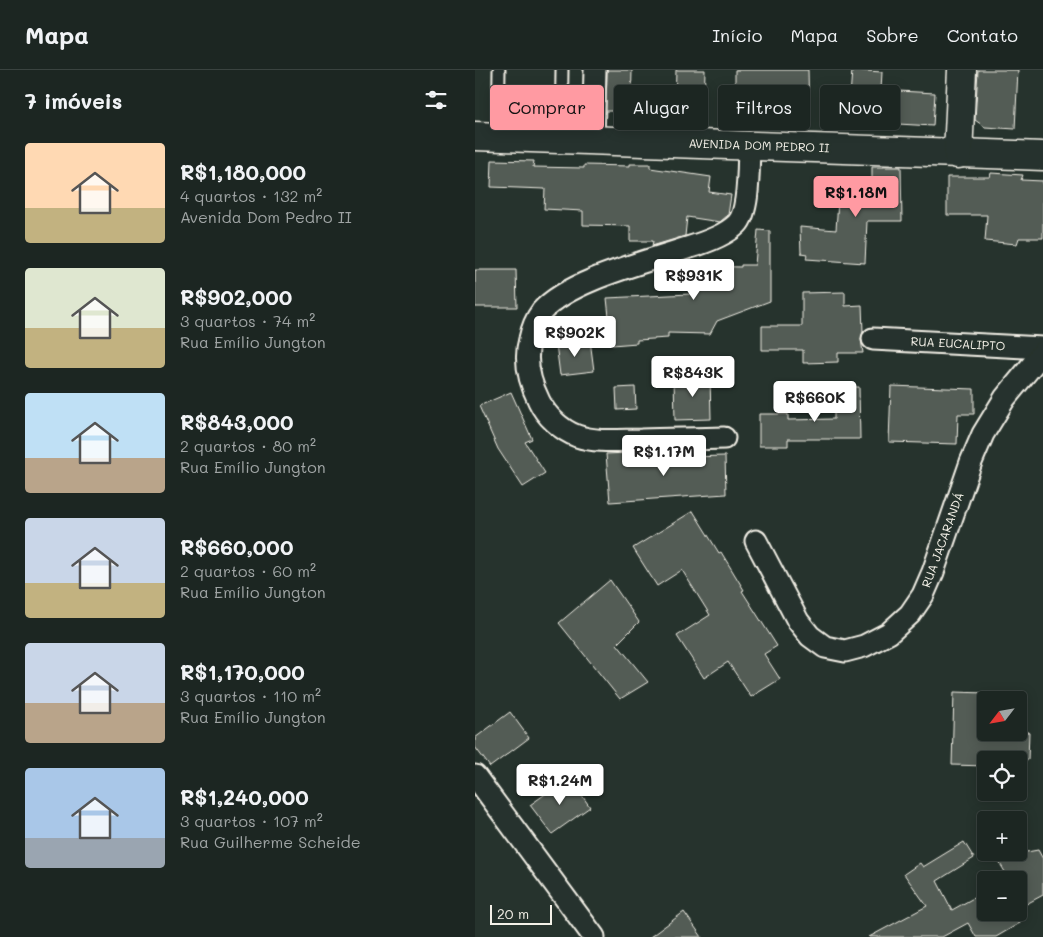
<!DOCTYPE html>
<html lang="pt">
<head>
<meta charset="utf-8">
<style>
	body { margin:0; font-family:Mali,sans-serif; background:#29322f; color:#f1f3f6; height:100vh; display:flex; flex-direction:column; font-size:19px; white-space:nowrap }
	* { box-sizing:border-box; margin:0 }
	p { font-size:16px; color:#a0a5a5 }
	.icon { flex:none; width:28px; height:28px; fill:none; stroke:currentColor; stroke-width:2; stroke-linecap:round; stroke-linejoin:round }
	.map { position:relative; flex:1; overflow:hidden }
	.details { display:flex; flex-direction:column; background:#1c2622; width:475px }
	.details>* { flex:none }
	.banner { position:absolute; left:15px; top:15px; width:475px; height:45px; display:flex; gap:10px }
	.needle { width:32px; rotate:239deg }
	.buttons { position:absolute; left:502px; top:621px; display:grid; gap:10px }
	.buttons a { display:grid; place-items:center; width:50px; height:50px; border-radius:5px; background:#1c2622; box-shadow:0 2px 12px #0003,0 0 0 1px #3a4340; font-size:25px }
	.scale { position:absolute; left:15px; bottom:12px; width:62px; box-sizing:border-box; padding-left:5px; border:2px solid #f4f1e8; border-top:0; font-size:14px; line-height:18px; white-space:nowrap; color:#f4f1e8; -webkit-text-stroke:4px #26332d; paint-order:stroke }
	.price { position:absolute; translate:-50% -42px; padding:0 11px; border-radius:5px; background:#fff; color:#222; font-size:16px; line-height:32px; filter:drop-shadow(0 1px 2px #0008) }
	.price::after { content:''; position:absolute; left:50%; top:30px; width:15px; height:11px; margin-left:-8px; background:inherit; clip-path:polygon(0 0,100% 0,50% 100%) }
	.price.selected { background:#ff9aa2; color:#111 }
	ul { padding:0; list-style:none }
	li { display:flex; align-items:center; gap:15px; height:125px; padding:0 25px }
	li span { display:grid; place-items:center; flex:none; width:140px; height:100px; border-radius:5px; color:#555 }
	li>.icon { margin-inline-start:auto }
	span .icon { width:60px; height:60px; fill:#fffc; stroke-width:1 }
	li b { font-size:21px }
	h2 { display:flex; justify-content:space-between; align-items:center; height:60px; padding:0 25px; font-size:21px }
	.tag { padding:0 18px; border-radius:5px; background:#1c2622; box-shadow:0 2px 12px #0003,0 0 0 1px #3a4340; font-size:18px; line-height:45px }
	.tag.selected { background:#ff9aa2; color:#111 }
	header { display:flex; align-items:center; gap:30px; box-sizing:border-box; height:70px; padding:0 25px; background:#1c2622; border-bottom:1px solid #3a4340 }
	header strong { font-size:24px }
	nav { display:flex; gap:28px; margin-inline-start:auto; font-size:18px }
	main { display:flex; flex:1; min-height:0 }
	.map>svg:first-child { display:block }
	.building { fill:#525c55; stroke:#f4f1e8 }
	.lines { fill:none; stroke-linecap:round; stroke-linejoin:round }
	.service-casing { stroke:#f4f1e8; stroke-width:15 }
	.minor-casing { stroke:#f4f1e8; stroke-width:25 }
	.secondary-casing { stroke:#f4f1e8; stroke-width:31 }
	.service { stroke:#26332d; stroke-width:11 }
	.minor { stroke:#26332d; stroke-width:21 }
	.secondary { stroke:#26332d; stroke-width:28 }
	.labels { text-anchor:middle; stroke-width:4.5; stroke-linejoin:round; paint-order:stroke }
	.street-label { font-size:12px; fill:#f4f1e8; stroke:#26332d }
</style>
</head>
<body>
<header>
<strong>Mapa</strong>
<nav><a>Início</a><a>Mapa</a><a>Sobre</a><a>Contato</a></nav>
</header>
<main>
<section class="details">
<h2>7 imóveis<svg class="icon" aria-label="filters" viewBox="0 0 24 24"><path d="M4 7h16M4 17h16"/><circle cx="9" cy="7" r="2"/><circle cx="15" cy="17" r="2"/></svg></h2>
<ul>
<li><span style="background:linear-gradient(#ffd9b3 65%,#c2b280 0)"><svg class="icon" aria-label="home" viewBox="0 0 24 24"><path d="M3 11l9-7 9 7M6 9v11h12V9"/></svg></span><div><b>R$1,180,000</b><p>4 quartos · 132 m²</p><p>Avenida Dom Pedro II</p></div></li>
<li><span style="background:linear-gradient(#dfe7d0 60%,#c2b280 0)"><svg class="icon" aria-label="home" viewBox="0 0 24 24"><path d="M3 11l9-7 9 7M6 9v11h12V9"/></svg></span><div><b>R$902,000</b><p>3 quartos · 74 m²</p><p>Rua Emílio Jungton</p></div></li>
<li><span style="background:linear-gradient(#bfe0f5 65%,#b9a48a 0)"><svg class="icon" aria-label="home" viewBox="0 0 24 24"><path d="M3 11l9-7 9 7M6 9v11h12V9"/></svg></span><div><b>R$843,000</b><p>2 quartos · 80 m²</p><p>Rua Emílio Jungton</p></div></li>
<li><span style="background:linear-gradient(#c9d6e8 65%,#c2b280 0)"><svg class="icon" aria-label="home" viewBox="0 0 24 24"><path d="M3 11l9-7 9 7M6 9v11h12V9"/></svg></span><div><b>R$660,000</b><p>2 quartos · 60 m²</p><p>Rua Emílio Jungton</p></div></li>
<li><span style="background:linear-gradient(#c9d6e8 60%,#b9a48a 0)"><svg class="icon" aria-label="home" viewBox="0 0 24 24"><path d="M3 11l9-7 9 7M6 9v11h12V9"/></svg></span><div><b>R$1,170,000</b><p>3 quartos · 110 m²</p><p>Rua Emílio Jungton</p></div></li>
<li><span style="background:linear-gradient(#a9c7e8 70%,#9aa5b1 0)"><svg class="icon" aria-label="home" viewBox="0 0 24 24"><path d="M3 11l9-7 9 7M6 9v11h12V9"/></svg></span><div><b>R$1,240,000</b><p>3 quartos · 107 m²</p><p>Rua Guilherme Scheide</p></div></li>
</ul>
</section>
<div class="map">
<svg width="568" height="867" viewBox="0 0 568 867">
	<rect width="100%" height="100%" fill="#26332d"/>
	<filter id="ink" filterUnits="userSpaceOnUse"><feTurbulence type="fractalNoise" baseFrequency=".02" numOctaves="2"/><feDisplacementMap in="SourceGraphic" scale="10" xChannelSelector="R" yChannelSelector="G"/><feConvolveMatrix kernelMatrix="1 2 1 2 8 2 1 2 1" color-interpolation-filters="sRGB"/></filter>
	<g filter="url(#ink)">
		<g class="building">
			<path d="M 132,0 L 157,0 L 156,41 L 131,41 Z"/>
			<path d="M 201,0 L 230,0 L 229,35 L 200,33 Z"/>
			<path d="M 260,0 L 333,0 L 334,44 L 293,44 L 293,43 L 260,38 Z"/>
			<path d="M 377,0 L 407,2 L 406,20 L 460,23 L 458,56 L 423,54 L 423,45 L 374,40 Z"/>
			<path d="M 503,0 L 543,0 L 540,59 L 510,57 L 500,50 Z"/>
			<path d="M 17,90 L 59,91 L 58,97 L 109,98 L 109,95 L 155,96 L 155,94 L 175,94 L 175,98 L 236,107 L 234,122 L 256,125 L 253,145 L 245,152 L 212,147 L 210,166 L 177,176 L 178,171 L 155,171 L 155,156 L 108,155 L 108,141 L 69,139 L 70,119 L 16,117 Z"/>
			<path d="M 397,97 L 426,97 L 427,151 L 392,151 L 390,193 L 331,189 L 332,184 L 326,183 L 325,157 L 361,160 L 364,116 L 397,118 Z"/>
			<path d="M 516,103 L 548,105 L 546,110 L 568,111 L 568,168 L 544,168 L 542,174 L 510,171 L 512,145 L 472,145 L 472,107 L 515,107 Z"/>
			<path d="M 283,160 L 295,161 L 295,231 L 242,251 L 235,264 L 193,263 L 193,268 L 162,270 L 162,273 L 137,275 L 132,228 L 215,224 L 216,196 L 266,197 L 266,195 L 280,195 Z"/>
			<path d="M 0,200 L 41,200 L 42,237 L 0,237 Z"/>
			<path d="M 370,222 L 370,236 L 387,235 L 388,262 L 386,269 L 388,283 L 363,283 L 363,292 L 328,293 L 328,280 L 287,280 L 287,256 L 327,256 L 327,223 Z"/>
			<path d="M 115,270 L 119,301 L 85,305 L 81,274 Z"/>
			<path d="M 235,307 L 236,349 L 200,350 L 199,308 Z"/>
			<path d="M 416,316 L 499,319 L 499,344 L 483,344 L 482,374 L 414,372 Z"/>
			<path d="M 160,317 L 161,339 L 142,340 L 141,318 Z"/>
			<path d="M 359,317 L 384,317 L 385,369 L 313,369 L 313,376 L 284,376 L 284,344 L 313,344 L 313,350 L 359,349 Z"/>
			<path d="M 36,322 L 57,369 L 50,372 L 70,403 L 48,417 L 23,379 L 4,336 Z"/>
			<path d="M 175,382 L 175,388 L 250,386 L 251,424 L 135,432 L 131,384 Z"/>
			<path d="M 218,441 L 244,483 L 246,482 L 269,520 L 267,521 L 302,576 L 289,584 L 305,609 L 276,627 L 253,592 L 229,608 L 202,566 L 235,545 L 207,500 L 182,516 L 158,478 Z"/>
			<path d="M 135,510 L 164,552 L 142,574 L 173,612 L 145,629 L 84,553 Z"/>
			<path d="M 479,622 L 511,623 L 511,662 L 554,662 L 553,690 L 511,690 L 511,696 L 477,695 Z"/>
			<path d="M 35,642 L 54,668 L 15,697 L 0,677 L 0,668 Z"/>
			<path d="M 94,707 L 115,737 L 77,764 L 55,735 Z"/>
			<path d="M 489,772 L 499,788 L 462,811 L 477,840 L 511,821 L 511,842 L 539,842 L 545,853 L 521,867 L 501,867 L 493,853 L 467,867 L 394,867 L 452,836 L 429,804 L 445,793 L 448,797 Z"/>
			<path d="M 549,776 L 552,782 L 563,780 L 568,789 L 568,825 L 544,838 L 544,810 L 535,810 L 524,792 L 539,782 L 544,782 L 544,780 Z"/>
			<path d="M 209,842 L 227,867 L 175,867 Z"/>
		</g>
		<g class="lines">
			<defs>
				<g id="service">
					<path d="M 23,67 L 24,0"/>
					<path d="M 86,69 L 87,0"/>
				</g>
				<g id="minor">
					<path d="M 118,70 L 120,0"/>
					<path d="M 398,269 L 568,278"/>
					<path d="M 249,368 C 221,369 194,369 166,370 C 145,370 122,373 102,366 C 86,360 71,346 64,331 C 54,311 49,290 55,269 C 57,259 61,249 67,241 C 95,210 171,192 212,178 C 229,173 250,166 262,154 C 275,141 273,94 274,76"/>
					<path d="M 281,471 L 323,551 L 335,566 L 350,577 L 370,581 L 389,576 L 414,563 L 435,544 L 448,525 L 458,502 L 496,392 L 508,364 L 530,328 L 568,282"/>
					<path d="M 0,706 L 119,867"/>
				</g>
				<g id="secondary">
					<path d="M 0,66 L 568,86"/>
					<path d="M 483,84 L 487,0"/>
				</g>
			</defs>
			<use href="#service" class="service-casing"/>
			<use href="#minor" class="minor-casing"/>
			<use href="#secondary" class="secondary-casing"/>
			<use href="#service" class="service"/>
			<use href="#minor" class="minor"/>
			<use href="#secondary" class="secondary"/>
		</g>
	</g>
	<g class="labels">
		<g class="street-label">
			<text transform="translate(284 76) rotate(2)" y="4">AVENIDA DOM PEDRO II</text>
			<text transform="translate(483 274) rotate(3)" y="4">RUA EUCALIPTO</text>
			<text transform="translate(468 470) rotate(-70)" y="4">RUA JACARANDÁ</text>
		</g>
	</g>
</svg>
<div class="buttons">
<a><svg class="needle" viewBox="-14 -14 28 28"><path d="M0-13l5 13h-10z" fill="#e53935"/><path d="M0 13l5-13h-10z" fill="#a0a5a5"/></svg></a>
<a><svg class="icon" aria-label="locate" viewBox="0 0 24 24"><circle cx="12" cy="12" r="6"/><path d="M12 2v4M12 18v4M2 12h4M18 12h4"/></svg></a>
<a>+</a>
<a>−</a>
</div>
<div class="scale">20 m</div>
<b class="price selected" style="left:381px;top:148px">R$1.18M</b>
<b class="price" style="left:219px;top:231px">R$931K</b>
<b class="price" style="left:100px;top:288px">R$902K</b>
<b class="price" style="left:218px;top:328px">R$843K</b>
<b class="price" style="left:340px;top:353px">R$660K</b>
<b class="price" style="left:189px;top:407px">R$1.17M</b>
<b class="price" style="left:85px;top:736px">R$1.24M</b>
<div class="banner">
<a class="tag selected">Comprar</a>
<a class="tag">Alugar</a>
<a class="tag">Filtros</a>
<a class="tag">Novo</a>
</div>
</div>
</main>
</body>
</html>
